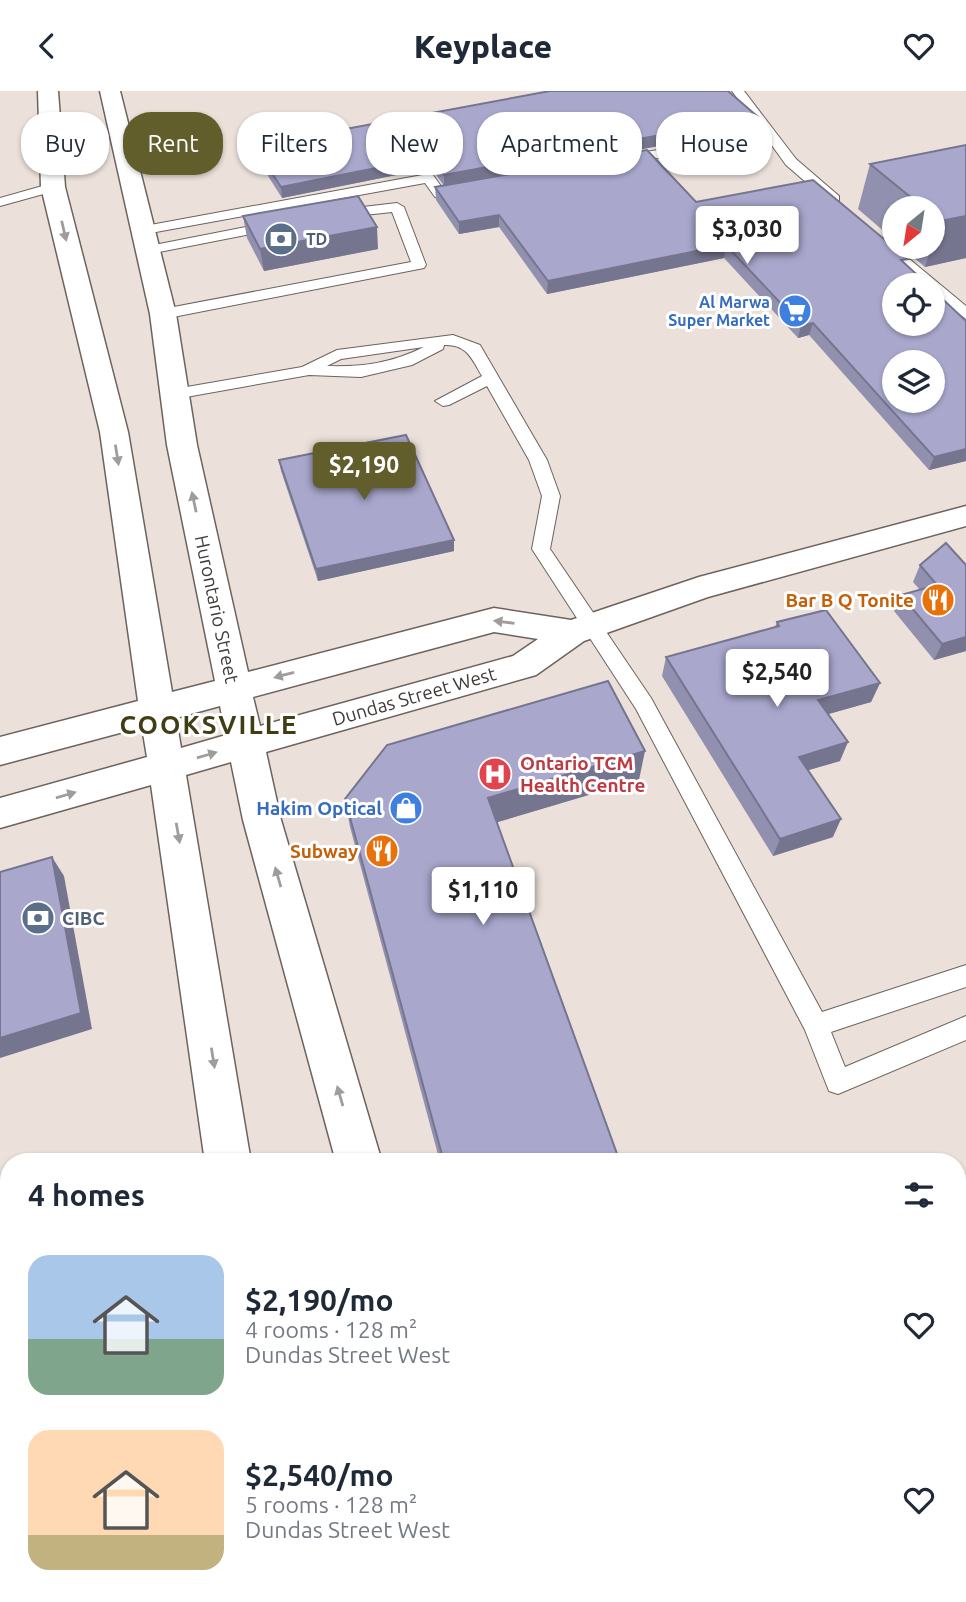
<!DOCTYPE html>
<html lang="en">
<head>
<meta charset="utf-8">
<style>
	body { margin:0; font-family:Ubuntu,sans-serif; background:#f6f6f7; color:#1f2937; height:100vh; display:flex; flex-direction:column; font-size:26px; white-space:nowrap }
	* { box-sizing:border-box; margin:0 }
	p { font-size:23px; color:#747a83 }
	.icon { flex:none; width:38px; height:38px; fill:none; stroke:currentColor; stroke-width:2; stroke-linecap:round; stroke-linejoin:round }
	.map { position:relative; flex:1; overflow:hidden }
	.drawer { position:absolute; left:0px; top:1062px; width:966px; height:450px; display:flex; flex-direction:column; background:#fff; border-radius:28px 28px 0 0; box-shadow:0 2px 5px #0004 }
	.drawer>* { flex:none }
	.top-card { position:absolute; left:21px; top:21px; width:924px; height:63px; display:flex; gap:14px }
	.needle { width:46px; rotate:210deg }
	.tools { position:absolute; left:882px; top:105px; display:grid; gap:14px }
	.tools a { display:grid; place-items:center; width:63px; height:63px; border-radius:50%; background:#fff; box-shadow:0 2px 5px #0004; font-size:35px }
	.price { position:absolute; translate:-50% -60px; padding:0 16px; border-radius:7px; background:#fff; color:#222; font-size:23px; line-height:46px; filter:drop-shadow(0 2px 4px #0008) }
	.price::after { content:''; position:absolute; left:50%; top:42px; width:21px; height:16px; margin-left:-10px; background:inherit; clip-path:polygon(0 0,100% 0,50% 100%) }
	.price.current { background:#615e2b; color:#fff }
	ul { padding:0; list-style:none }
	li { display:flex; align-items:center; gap:21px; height:175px; padding:0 28px }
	li span { display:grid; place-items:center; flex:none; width:196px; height:140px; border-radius:21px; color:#555 }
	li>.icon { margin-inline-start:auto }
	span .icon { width:84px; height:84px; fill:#fffc; stroke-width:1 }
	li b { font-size:30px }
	h2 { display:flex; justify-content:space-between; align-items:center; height:84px; padding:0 28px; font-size:30px }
	.tag { padding:0 24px; border-radius:28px; background:#fff; box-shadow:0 2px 5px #0004; font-size:24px; line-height:63px }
	.tag.current { background:#615e2b; color:#fff }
	header { display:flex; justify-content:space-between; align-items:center; height:91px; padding:0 28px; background:#fff; font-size:32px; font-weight:800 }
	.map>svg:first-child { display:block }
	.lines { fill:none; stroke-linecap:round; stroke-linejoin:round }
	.service-casing { stroke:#6c635e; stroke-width:2 }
	.minor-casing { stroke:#6c635e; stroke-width:3 }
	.primary-casing { stroke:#6c635e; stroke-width:3 }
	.service { fill:#fff; fill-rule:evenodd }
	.minor { fill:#fff; fill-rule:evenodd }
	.primary { fill:#fff; fill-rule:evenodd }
	.wall { fill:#9190af }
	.shaded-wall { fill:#76758f }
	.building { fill:#a9a7cc; stroke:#76758f; stroke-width:2; fill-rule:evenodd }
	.oneway { fill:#9f9d9c }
	.labels { text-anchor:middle; stroke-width:6; stroke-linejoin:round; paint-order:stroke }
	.far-service-label { font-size:16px; font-weight:bold; fill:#4e5e75; stroke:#fff; text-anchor:start }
	.far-shop-label { font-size:16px; font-weight:bold; fill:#366cbe; stroke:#fff; text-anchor:end }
	.food-label { font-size:19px; font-weight:bold; fill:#c56008; stroke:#fff; text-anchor:end }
	.street-label { font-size:19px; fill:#3f3b38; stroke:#fff }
	.health-label { font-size:19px; font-weight:bold; fill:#be3a42; stroke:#fff; text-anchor:start }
	.shop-label { font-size:19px; font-weight:bold; fill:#366cbe; stroke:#fff; text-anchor:end }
	.service-label { font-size:19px; font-weight:bold; fill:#4e5e75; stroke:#fff; text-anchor:start }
	.district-label { font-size:26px; font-weight:bold; letter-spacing:2px; fill:#413e15; stroke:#fff }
</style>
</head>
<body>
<header><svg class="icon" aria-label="back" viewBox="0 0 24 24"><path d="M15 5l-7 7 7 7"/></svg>Keyplace<svg class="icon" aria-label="heart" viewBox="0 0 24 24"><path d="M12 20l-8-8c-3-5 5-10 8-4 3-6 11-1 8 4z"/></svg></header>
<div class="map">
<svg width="966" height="1511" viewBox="0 0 966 1511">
	<rect width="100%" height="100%" fill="#ebe0da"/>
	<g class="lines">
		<defs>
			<g id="service">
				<path d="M 732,0 L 744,0 L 796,68 L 839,105 L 839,111 L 829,111 L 786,74 L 768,49 L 621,73 L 614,69 L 621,65 L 763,42 Z"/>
				<path d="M 428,83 L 433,84 L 443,98 L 463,95 L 470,99 L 440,107 L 435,106 L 425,92 L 145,143 L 138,139 L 145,135 Z"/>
				<path d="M 53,92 L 60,96 L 58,99 L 0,115 L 0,107 Z"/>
				<path d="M 397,112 L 404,116 L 426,174 L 424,177 L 163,228 L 155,223 L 163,218 L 411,171 L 392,121 L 337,127 L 330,123 L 337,119 Z"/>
				<path d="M 276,130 L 283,134 L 281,137 L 149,163 L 142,159 L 149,155 Z"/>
				<path d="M 884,147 L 966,215 L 966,228 L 933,202 L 933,194 L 924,194 L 879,154 L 877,151 Z"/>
				<path d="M 453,244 L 480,254 L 547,369 L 560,405 L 550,458 L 651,607 L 822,921 L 966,874 L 966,896 L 831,941 L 845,976 L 966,925 L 966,949 L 838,1003 L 829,1000 L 805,939 L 636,618 L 532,458 L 542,405 L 529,369 L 487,295 L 449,314 L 443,315 L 435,310 L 482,285 C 472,268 467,253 444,254 L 443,258 L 412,274 L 361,286 L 309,284 L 175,308 L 167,303 L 175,298 L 302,276 L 337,259 ZM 424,256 C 392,272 363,276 327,275 L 341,268 Z"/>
				<path d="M 836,1503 L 869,1503 L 872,1511 L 838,1511 Z"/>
			</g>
			<g id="minor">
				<path d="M 966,1327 L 966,1380 L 957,1383 L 957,1330 Z"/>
				<path d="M 601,1503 L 671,1503 L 668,1511 L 598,1511 Z"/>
			</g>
			<g id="primary">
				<path d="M 38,0 L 58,0 L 65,96 L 128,341 L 172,601 L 215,590 L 167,354 L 150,223 L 100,0 L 120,0 L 176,223 L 197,354 L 248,581 L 494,517 L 571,529 L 699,486 L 966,415 L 966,435 L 708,506 L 584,550 L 536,584 L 266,661 L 281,729 L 382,1071 L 336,1071 L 243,729 L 231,671 L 186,684 L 251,1071 L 205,1071 L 151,694 L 0,737 L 0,707 L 147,666 L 142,636 L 0,674 L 0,646 L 138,610 L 100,341 L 41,96 ZM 494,541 L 538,548 L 513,565 L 260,635 L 253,606 ZM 220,615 L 226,644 L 181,657 L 176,627 Z"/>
				<path d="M 234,1503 L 290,1503 L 291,1511 L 235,1511 Z"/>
				<path d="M 427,1503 L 483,1503 L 485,1511 L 429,1511 Z"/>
			</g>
		</defs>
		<use href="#service" class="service-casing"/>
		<use href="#minor" class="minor-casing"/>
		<use href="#primary" class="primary-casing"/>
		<use href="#service" class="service"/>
		<use href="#minor" class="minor"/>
		<use href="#primary" class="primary"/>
	</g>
	<g class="wall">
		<path d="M 545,0 L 728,0 L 756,37 L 469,90 L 696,111 L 906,174 L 966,230 L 966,370 L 929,379 L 809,244 L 798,247 L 724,167 L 547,203 L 499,136 L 459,143 L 436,109 L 435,96 L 444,95 L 434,81 L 416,80 L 282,107 L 256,66 L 254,55 L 545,1 Z"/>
		<path d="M 966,54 L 966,167 L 925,176 L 901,156 L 933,156 L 933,117 L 894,117 L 894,149 L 858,118 L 870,73 Z"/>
		<path d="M 243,125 L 378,158 L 264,180 L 247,147 Z"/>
		<path d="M 279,369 L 454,460 L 318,490 L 281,380 Z"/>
		<path d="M 946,452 L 966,560 L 934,569 L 894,520 L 901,504 L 920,499 L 913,491 L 920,474 Z"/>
		<path d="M 777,531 L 880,592 L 871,611 L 828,623 L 840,670 L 808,679 L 833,746 L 773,765 L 662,585 L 666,566 L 775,536 Z"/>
		<path d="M 639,689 L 497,731 L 620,1071 L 440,1071 L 350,736 L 345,708 Z"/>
	</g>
	<g class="shaded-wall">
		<path d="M 758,26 L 756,37 L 444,95 L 444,84 Z"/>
		<path d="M 416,69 L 416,80 L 282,107 L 281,96 Z"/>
		<path d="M 499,124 L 499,136 L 459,143 L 459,131 Z"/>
		<path d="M 966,125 L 966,167 L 925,176 L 931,156 L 933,156 L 933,151 L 940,130 Z"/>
		<path d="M 377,136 L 378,158 L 264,180 L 260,158 Z"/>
		<path d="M 726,154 L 724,167 L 547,203 L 548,190 Z"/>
		<path d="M 813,232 L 809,244 L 798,247 L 801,234 Z"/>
		<path d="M 966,358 L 966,370 L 929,379 L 934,366 Z"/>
		<path d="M 454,449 L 454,460 L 318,490 L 316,478 Z"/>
		<path d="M 966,546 L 966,560 L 934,569 L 942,553 Z"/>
		<path d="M 880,592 L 871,611 L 811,628 L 818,609 Z"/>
		<path d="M 848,651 L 840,670 L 792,684 L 799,666 Z"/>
		<path d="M 645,660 L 639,689 L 488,734 L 488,707 Z"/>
		<path d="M 841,728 L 833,746 L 773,765 L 780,748 Z"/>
		<path d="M 52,766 L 64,785 L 92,938 L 0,967 L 0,947 Z"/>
		<path d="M 0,1190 L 7,1195 L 9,1212 L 9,1437 L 0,1441 Z"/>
	</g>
	<g class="building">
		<path d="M 550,0 L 728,0 L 758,26 L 444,84 L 433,70 L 416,69 L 281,96 L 254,55 Z"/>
		<path d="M 966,54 L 966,125 L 940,130 L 933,124 L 933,117 L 924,117 L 870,73 Z"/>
		<path d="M 647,59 L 696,111 L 813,89 L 908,168 L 901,169 L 928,194 L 894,194 L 894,233 L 933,233 L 933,199 L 966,230 L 966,358 L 934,366 L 813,232 L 801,234 L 726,154 L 548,190 L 499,124 L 459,131 L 435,96 ZM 894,271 L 933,271 L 933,310 L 894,310 Z"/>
		<path d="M 358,105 L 377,136 L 260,158 L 243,125 Z"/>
		<path d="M 406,344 L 454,449 L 316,478 L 279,369 Z"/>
		<path d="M 946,452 L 966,474 L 966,546 L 942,553 L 901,504 L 937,494 L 920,474 Z"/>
		<path d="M 826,519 L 880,592 L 818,609 L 848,651 L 799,666 L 841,728 L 780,748 L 666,566 L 779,535 L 777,531 Z"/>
		<path d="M 608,590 L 645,660 L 488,707 L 620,1071 L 444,1071 L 345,708 L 387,654 Z"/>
		<path d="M 52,766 L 81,922 L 0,947 L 0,781 Z"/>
		<path d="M 0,1362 L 6,1422 L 0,1425 Z"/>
	</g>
	<defs><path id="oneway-solid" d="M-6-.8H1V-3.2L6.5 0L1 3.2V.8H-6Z" transform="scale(1.75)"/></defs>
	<g class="oneway">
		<use href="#oneway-solid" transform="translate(64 140) rotate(77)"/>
		<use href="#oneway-solid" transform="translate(117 364) rotate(81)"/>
		<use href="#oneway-solid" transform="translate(194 411) rotate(-102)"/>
		<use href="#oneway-solid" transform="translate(504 531) rotate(-173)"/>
		<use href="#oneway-solid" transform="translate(284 584) rotate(165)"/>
		<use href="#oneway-solid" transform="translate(207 664) rotate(-16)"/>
		<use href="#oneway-solid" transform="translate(66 704) rotate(-16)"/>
		<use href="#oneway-solid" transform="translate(178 742) rotate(80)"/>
		<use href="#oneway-solid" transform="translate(278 786) rotate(-106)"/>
		<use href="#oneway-solid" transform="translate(213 967) rotate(81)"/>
		<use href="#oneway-solid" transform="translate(340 1005) rotate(-106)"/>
	</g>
	<defs>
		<symbol id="bank-disc" viewBox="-11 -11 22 22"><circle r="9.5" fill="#5c6f8a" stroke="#fff"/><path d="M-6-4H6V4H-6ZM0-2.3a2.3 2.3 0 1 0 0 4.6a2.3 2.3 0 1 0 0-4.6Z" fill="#fff"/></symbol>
		<symbol id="supermarket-disc" viewBox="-11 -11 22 22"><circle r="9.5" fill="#3f7fe0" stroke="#fff"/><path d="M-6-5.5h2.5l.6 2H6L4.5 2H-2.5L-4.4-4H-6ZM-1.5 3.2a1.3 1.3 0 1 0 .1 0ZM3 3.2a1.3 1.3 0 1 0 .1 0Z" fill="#fff"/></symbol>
		<symbol id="restaurant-disc" viewBox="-11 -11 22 22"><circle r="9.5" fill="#e8710a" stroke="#fff"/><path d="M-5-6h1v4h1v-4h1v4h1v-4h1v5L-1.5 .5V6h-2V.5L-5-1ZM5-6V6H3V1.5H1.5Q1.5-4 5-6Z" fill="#fff"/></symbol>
		<symbol id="hospital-disc" viewBox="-11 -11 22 22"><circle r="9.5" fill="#e0444e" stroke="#fff"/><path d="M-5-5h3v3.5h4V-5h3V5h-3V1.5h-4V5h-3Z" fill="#fff"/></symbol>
		<symbol id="shop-disc" viewBox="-11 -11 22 22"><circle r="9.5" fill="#3f7fe0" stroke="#fff"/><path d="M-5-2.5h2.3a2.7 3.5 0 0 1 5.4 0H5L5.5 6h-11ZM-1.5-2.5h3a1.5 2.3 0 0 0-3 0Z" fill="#fff"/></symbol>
	</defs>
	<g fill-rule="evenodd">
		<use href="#bank-disc" x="262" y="129" width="38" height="38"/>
		<use href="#supermarket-disc" x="776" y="201" width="38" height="38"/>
		<use href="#restaurant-disc" x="919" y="490" width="38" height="38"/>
		<use href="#hospital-disc" x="476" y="664" width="38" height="38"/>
		<use href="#shop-disc" x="387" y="698" width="38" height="38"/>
		<use href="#restaurant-disc" x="363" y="741" width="38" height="38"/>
		<use href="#bank-disc" x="19" y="808" width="38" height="38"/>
	</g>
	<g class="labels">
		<g class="far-service-label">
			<text x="306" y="154">TD</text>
		</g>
		<g class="far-shop-label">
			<text x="770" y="217">Al Marwa<tspan x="770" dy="18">Super Market</tspan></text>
		</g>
		<g class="food-label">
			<text x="914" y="516">Bar B Q Tonite</text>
			<text x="358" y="767">Subway</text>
		</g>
		<g class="street-label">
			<text transform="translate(217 518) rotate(78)" y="7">Hurontario Street</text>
			<text transform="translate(414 605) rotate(-16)" y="7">Dundas Street West</text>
		</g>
		<g class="health-label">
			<text x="520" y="679">Ontario TCM<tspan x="520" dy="22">Health Centre</tspan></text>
		</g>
		<g class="shop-label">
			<text x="382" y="724">Hakim Optical</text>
		</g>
		<g class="service-label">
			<text x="62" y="834">CIBC</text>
		</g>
		<g class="district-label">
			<text x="209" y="643">COOKSVILLE</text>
		</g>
	</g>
</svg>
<div class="tools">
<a><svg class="needle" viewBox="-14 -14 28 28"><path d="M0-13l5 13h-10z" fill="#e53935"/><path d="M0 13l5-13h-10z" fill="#747a83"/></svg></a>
<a><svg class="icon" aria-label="locate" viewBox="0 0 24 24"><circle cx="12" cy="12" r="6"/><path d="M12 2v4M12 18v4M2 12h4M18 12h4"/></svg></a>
<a><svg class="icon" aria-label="layers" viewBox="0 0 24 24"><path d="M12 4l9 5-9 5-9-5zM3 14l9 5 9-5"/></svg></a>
</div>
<b class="price" style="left:747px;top:175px">$3,030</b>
<b class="price current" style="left:364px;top:411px">$2,190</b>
<b class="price" style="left:777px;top:618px">$2,540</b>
<b class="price" style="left:483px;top:836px">$1,110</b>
<div class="top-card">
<a class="tag">Buy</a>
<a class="tag current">Rent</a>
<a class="tag">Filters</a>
<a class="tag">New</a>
<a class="tag">Apartment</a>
<a class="tag">House</a>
</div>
<section class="drawer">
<h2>4 homes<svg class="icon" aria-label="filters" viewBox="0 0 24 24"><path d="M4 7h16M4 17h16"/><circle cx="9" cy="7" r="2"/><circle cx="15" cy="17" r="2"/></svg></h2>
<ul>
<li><span style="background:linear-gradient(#a9c7e8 60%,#7fa58c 0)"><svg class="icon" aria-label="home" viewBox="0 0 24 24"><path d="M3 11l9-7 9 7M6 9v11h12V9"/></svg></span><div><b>$2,190/mo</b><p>4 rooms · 128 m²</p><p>Dundas Street West</p></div><svg class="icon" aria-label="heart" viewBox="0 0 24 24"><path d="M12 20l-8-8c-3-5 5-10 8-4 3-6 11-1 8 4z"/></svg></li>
<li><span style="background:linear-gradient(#ffd9b3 75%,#c2b280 0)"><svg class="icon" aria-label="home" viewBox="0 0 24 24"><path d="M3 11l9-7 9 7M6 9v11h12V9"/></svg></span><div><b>$2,540/mo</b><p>5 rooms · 128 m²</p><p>Dundas Street West</p></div><svg class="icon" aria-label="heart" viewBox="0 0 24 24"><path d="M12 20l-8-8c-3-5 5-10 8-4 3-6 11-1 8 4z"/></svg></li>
</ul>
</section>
</div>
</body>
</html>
